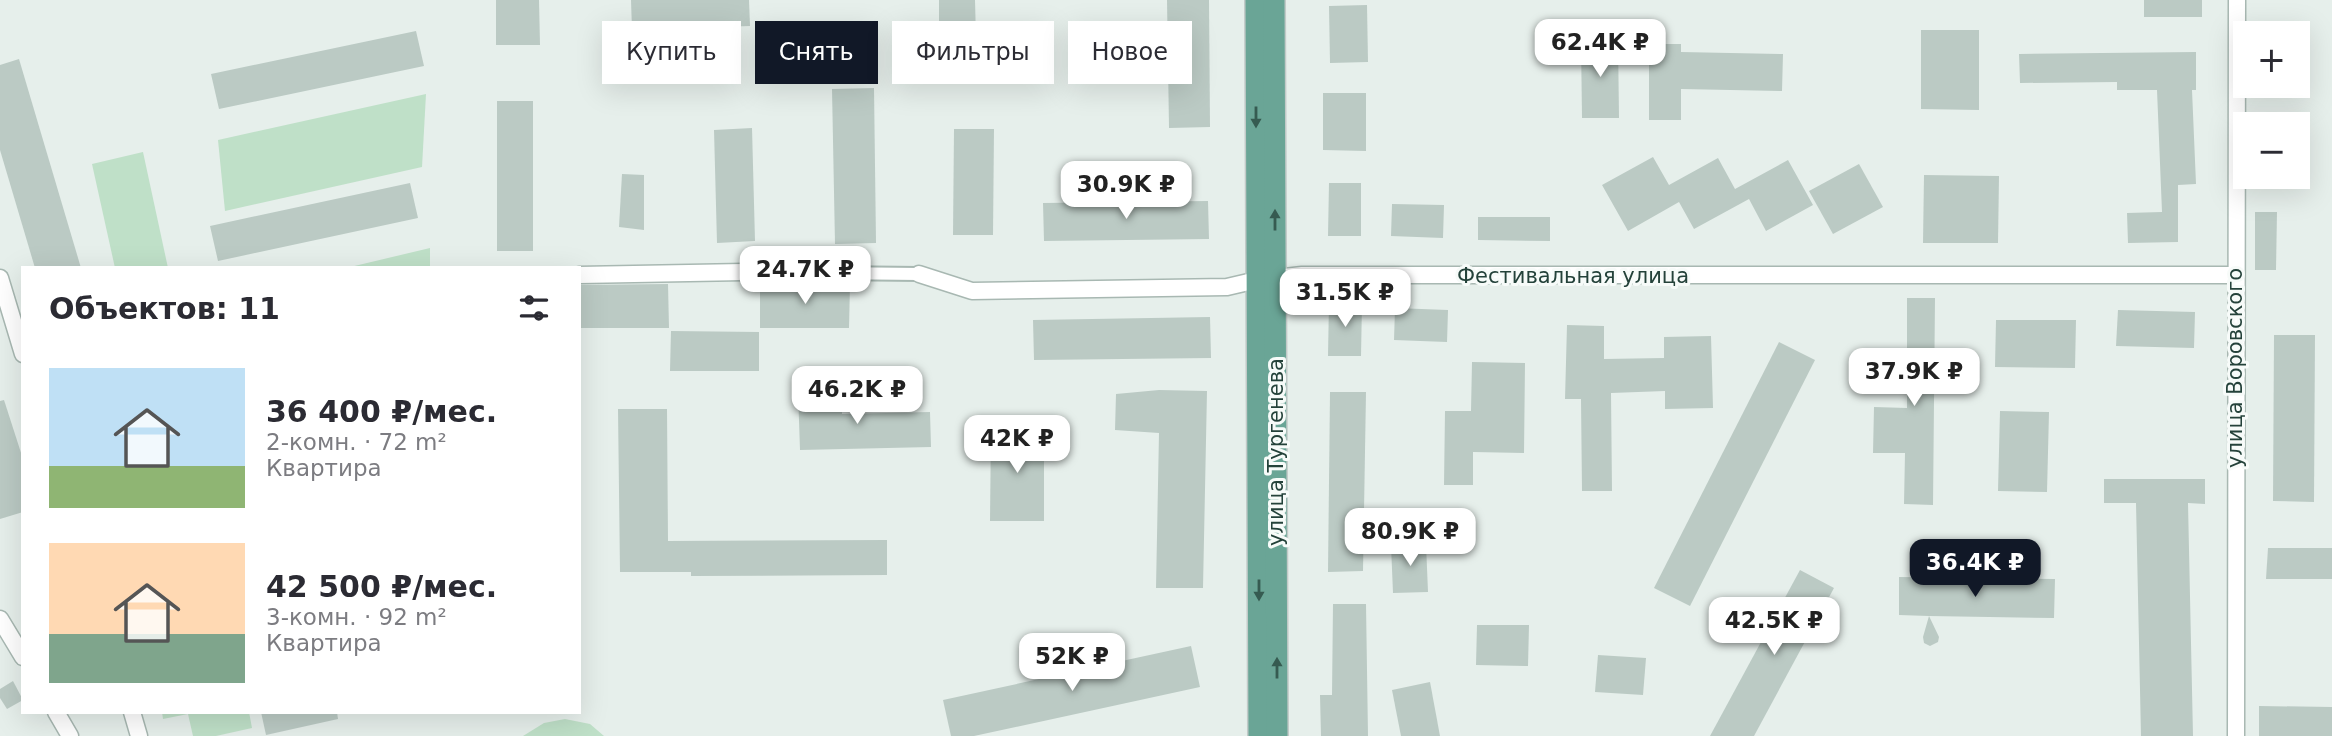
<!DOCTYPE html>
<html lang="ru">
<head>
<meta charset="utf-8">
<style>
	body { margin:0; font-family:"DejaVu Sans",sans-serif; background:#f7f7f7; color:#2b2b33; height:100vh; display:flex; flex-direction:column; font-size:26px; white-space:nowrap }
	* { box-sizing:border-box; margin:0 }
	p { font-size:23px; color:#7c7c81 }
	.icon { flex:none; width:38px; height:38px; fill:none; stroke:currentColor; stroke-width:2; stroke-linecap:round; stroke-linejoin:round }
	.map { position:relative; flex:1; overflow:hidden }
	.details { position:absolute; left:21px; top:266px; width:560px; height:448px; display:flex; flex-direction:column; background:#fff; border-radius:0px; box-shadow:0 7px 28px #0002 }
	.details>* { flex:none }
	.banner { position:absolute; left:602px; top:21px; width:665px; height:63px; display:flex; gap:14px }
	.tools { position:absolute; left:2233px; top:21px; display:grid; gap:14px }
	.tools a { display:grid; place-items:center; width:77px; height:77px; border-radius:0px; background:#fff; box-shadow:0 7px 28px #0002; font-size:35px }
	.price { position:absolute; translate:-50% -60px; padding:0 16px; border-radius:14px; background:#fff; color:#222; font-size:23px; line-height:46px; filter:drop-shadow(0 2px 4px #0008) }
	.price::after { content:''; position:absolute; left:50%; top:42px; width:21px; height:16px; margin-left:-10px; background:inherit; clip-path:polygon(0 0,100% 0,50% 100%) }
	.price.selected { background:#111827; color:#fff }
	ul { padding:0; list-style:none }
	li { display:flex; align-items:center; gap:21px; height:175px; padding:0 28px }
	li span { display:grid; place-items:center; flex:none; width:196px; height:140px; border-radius:0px; color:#555 }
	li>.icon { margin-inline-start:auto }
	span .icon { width:84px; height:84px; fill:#fffc; stroke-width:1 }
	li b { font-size:30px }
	h2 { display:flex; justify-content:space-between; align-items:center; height:84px; padding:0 28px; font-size:30px }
	.tag { padding:0 24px; border-radius:0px; background:#fff; box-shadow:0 7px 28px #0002; font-size:24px; line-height:63px }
	.tag.selected { background:#111827; color:#fff }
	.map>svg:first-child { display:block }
	.green { fill:#bfe0c8 }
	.building { fill:#bbcac4 }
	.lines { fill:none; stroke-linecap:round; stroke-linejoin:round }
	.pedestrian-casing { stroke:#a8b8b2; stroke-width:16 }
	.minor-casing { stroke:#a8b8b2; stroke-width:19 }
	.primary-casing { stroke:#c2cac8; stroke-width:24 }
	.pedestrian { stroke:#fff; stroke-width:12 }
	.minor { stroke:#fff; stroke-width:16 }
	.primary { stroke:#6aa596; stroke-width:21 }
	.oneway { fill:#365b51 }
	.labels { text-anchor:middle; stroke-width:6; stroke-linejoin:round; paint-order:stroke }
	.street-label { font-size:21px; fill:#24423a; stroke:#f7fbf9 }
</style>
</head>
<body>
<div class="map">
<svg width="2332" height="736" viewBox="0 0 2332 736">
	<rect width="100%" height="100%" fill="#e6efeb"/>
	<g class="green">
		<path d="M 426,94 L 422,167 L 225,211 L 218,140 Z"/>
		<path d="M 143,152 L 168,268 L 115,268 L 92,164 Z"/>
		<path d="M 430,248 L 430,268 L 346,268 Z"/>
		<path d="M 162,712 L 249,712 L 252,728 L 216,736 L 193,736 L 188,714 L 163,719 Z"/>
		<path d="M 565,719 L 590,724 L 604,736 L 523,736 L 544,723 Z"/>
	</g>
	<g class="building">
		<path d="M 496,0 L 539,0 L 540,45 L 496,45 Z"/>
		<path d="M 631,0 L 749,0 L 750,26 L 632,30 Z"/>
		<path d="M 939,0 L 975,0 L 976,38 L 939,38 Z"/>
		<path d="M 1167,0 L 1209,0 L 1210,127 L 1169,128 Z"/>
		<rect x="2144" y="0" width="58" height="17"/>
		<path d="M 1367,5 L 1368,62 L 1330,63 L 1329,6 Z"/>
		<path d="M 1921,30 L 1979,30 L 1979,110 L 1921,109 Z"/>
		<path d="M 416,31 L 424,66 L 219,109 L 211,74 Z"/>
		<path d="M 1618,40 L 1619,118 L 1582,118 L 1581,41 Z"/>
		<path d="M 1649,44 L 1681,44 L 1681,52 L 1783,54 L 1782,91 L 1681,89 L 1681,120 L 1649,120 Z"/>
		<path d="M 2196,52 L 2196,90 L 2192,90 L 2196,184 L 2178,185 L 2178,242 L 2128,243 L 2127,213 L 2162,212 L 2157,90 L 2117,90 L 2117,82 L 2020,83 L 2019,54 Z"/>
		<path d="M 19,59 L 81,268 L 35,268 L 0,150 L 0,65 Z"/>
		<path d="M 874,88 L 876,243 L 835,244 L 832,89 Z"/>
		<path d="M 1323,93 L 1366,93 L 1366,151 L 1323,150 Z"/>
		<rect x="497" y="101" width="36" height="150"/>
		<path d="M 752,128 L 755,241 L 717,243 L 714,130 Z"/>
		<path d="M 954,129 L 994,129 L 993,235 L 953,235 Z"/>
		<path d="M 1653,157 L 1669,185 L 1718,158 L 1735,189 L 1788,160 L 1813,205 L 1766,231 L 1749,199 L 1694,229 L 1679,202 L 1628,231 L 1602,185 Z"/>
		<path d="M 1859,164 L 1883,207 L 1833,234 L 1809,191 Z"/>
		<path d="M 622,174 L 644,175 L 644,230 L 619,227 Z"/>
		<path d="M 1924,175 L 1999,176 L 1998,243 L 1923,243 Z"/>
		<path d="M 410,183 L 418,218 L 218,261 L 210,226 Z"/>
		<path d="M 1329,183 L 1361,183 L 1361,236 L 1328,236 Z"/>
		<path d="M 1208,201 L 1209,239 L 1044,241 L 1043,203 Z"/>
		<path d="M 1392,204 L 1444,205 L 1443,238 L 1391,236 Z"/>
		<path d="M 2255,212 L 2277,212 L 2276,270 L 2255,270 Z"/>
		<path d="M 1478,217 L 1550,217 L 1550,241 L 1478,240 Z"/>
		<path d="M 668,284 L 669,328 L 579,328 L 579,285 Z"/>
		<path d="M 760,284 L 850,284 L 849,328 L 760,328 Z"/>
		<path d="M 1907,298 L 1935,298 L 1933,505 L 1904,504 L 1905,453 L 1873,453 L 1874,407 L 1907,408 Z"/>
		<path d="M 1329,302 L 1362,303 L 1361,356 L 1328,356 Z"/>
		<path d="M 1395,308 L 1448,310 L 1447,342 L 1394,340 Z"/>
		<path d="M 2118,310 L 2195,312 L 2194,348 L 2116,346 Z"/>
		<path d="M 1210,317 L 1211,358 L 1034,360 L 1033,320 Z"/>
		<path d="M 1996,320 L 2076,320 L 2075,368 L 1995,367 Z"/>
		<path d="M 1567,325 L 1604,326 L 1604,359 L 1664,358 L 1664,337 L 1711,336 L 1713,408 L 1665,409 L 1665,391 L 1611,393 L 1612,491 L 1582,491 L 1581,399 L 1565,399 Z"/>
		<path d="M 671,331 L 759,332 L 759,371 L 670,371 Z"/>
		<path d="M 2274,335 L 2315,335 L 2314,502 L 2273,501 Z"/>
		<path d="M 1779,342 L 1815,360 L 1690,606 L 1654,588 Z"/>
		<path d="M 1472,362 L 1525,363 L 1524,453 L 1473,452 L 1473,485 L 1444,485 L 1445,411 L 1471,411 Z"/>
		<path d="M 842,390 L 842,414 L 930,412 L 931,447 L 800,450 L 798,391 Z"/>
		<path d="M 1159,390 L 1207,391 L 1203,588 L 1156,588 L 1159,433 L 1115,430 L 1116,394 Z"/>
		<path d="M 1330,392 L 1366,392 L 1363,571 L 1328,572 Z"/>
		<path d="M 4,400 L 23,459 L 23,512 L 0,519 L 0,401 Z"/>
		<path d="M 618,409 L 667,409 L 668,541 L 887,540 L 887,575 L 691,576 L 691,572 L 620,572 Z"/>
		<path d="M 2000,411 L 2049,412 L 2047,492 L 1998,491 Z"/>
		<path d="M 991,429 L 1044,429 L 1044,521 L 990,521 Z"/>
		<path d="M 2104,479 L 2205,479 L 2205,504 L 2188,503 L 2193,736 L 2141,736 L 2136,503 L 2104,503 Z"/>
		<path d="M 1426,544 L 1428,592 L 1393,593 L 1391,545 Z"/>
		<path d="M 2268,548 L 2332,548 L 2332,579 L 2266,579 Z"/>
		<path d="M 1800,570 L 1834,588 L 1754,736 L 1710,736 Z"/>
		<path d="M 1899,577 L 2055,579 L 2054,618 L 1929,616 L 1939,637 L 1938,642 L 1930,646 L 1924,643 L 1923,637 L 1929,616 L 1899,615 Z"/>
		<path d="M 1333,604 L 1366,604 L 1368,736 L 1321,736 L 1320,695 L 1332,695 Z"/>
		<path d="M 1477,625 L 1529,625 L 1528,666 L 1476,665 Z"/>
		<path d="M 1191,646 L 1200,687 L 974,736 L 951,736 L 943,700 Z"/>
		<path d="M 1598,655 L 1646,658 L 1643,695 L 1595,692 Z"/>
		<path d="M 13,681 L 23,700 L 7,709 L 0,698 L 0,689 Z"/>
		<path d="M 1430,682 L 1440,736 L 1401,736 L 1392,690 Z"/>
		<path d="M 2259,706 L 2332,707 L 2332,736 L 2259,736 Z"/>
		<path d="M 261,712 L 337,712 L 338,719 L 266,735 Z"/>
	</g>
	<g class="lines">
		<defs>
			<path id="pedestrian" d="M 744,272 L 919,274"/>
			<g id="minor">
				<path d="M 919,274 L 972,291 L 1227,287 L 1257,280 L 1302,275 L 2235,275"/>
				<path d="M 579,275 L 744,272"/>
				<path d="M 0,278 L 23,354"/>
				<path d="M 0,619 L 23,657"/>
				<path d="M 56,712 L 70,736"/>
				<path d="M 132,712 L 139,736"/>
				<path d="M 2236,736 L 2237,0"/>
			</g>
			<g id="primary">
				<path d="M 1256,0 L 1259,736"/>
				<path d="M 1274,0 L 1277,736"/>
			</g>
		</defs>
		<use href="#pedestrian" class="pedestrian-casing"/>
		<use href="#minor" class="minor-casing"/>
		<use href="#primary" class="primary-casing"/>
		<use href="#pedestrian" class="pedestrian"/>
		<use href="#minor" class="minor"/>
		<use href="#primary" class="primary"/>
	</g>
	<defs><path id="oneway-solid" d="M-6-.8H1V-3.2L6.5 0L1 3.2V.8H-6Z" transform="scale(1.75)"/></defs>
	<g class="oneway">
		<use href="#oneway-solid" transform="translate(1256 117) rotate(90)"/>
		<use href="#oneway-solid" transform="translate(1275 220) rotate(-90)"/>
		<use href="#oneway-solid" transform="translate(1259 590) rotate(90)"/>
		<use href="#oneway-solid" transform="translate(1277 668) rotate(-90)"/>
	</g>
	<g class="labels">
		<g class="street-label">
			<text x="1573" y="283">Фестивальная улица</text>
			<text transform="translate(2235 368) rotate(-90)" y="7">улица Воровского</text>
			<text transform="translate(1276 452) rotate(-90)" y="7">улица Тургенева</text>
		</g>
	</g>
</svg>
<div class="tools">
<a>+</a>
<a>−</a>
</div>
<b class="price" style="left:1600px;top:79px">62.4K ₽</b>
<b class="price" style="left:1126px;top:221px">30.9K ₽</b>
<b class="price" style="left:805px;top:306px">24.7K ₽</b>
<b class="price" style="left:1345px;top:329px">31.5K ₽</b>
<b class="price" style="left:1914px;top:408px">37.9K ₽</b>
<b class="price" style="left:857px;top:426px">46.2K ₽</b>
<b class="price" style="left:1017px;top:475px">42K ₽</b>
<b class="price" style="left:1410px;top:568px">80.9K ₽</b>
<b class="price selected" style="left:1975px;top:599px">36.4K ₽</b>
<b class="price" style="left:1774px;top:657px">42.5K ₽</b>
<b class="price" style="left:1072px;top:693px">52K ₽</b>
<div class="banner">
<a class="tag">Купить</a>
<a class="tag selected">Снять</a>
<a class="tag">Фильтры</a>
<a class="tag">Новое</a>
</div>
<section class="details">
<h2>Объектов: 11<svg class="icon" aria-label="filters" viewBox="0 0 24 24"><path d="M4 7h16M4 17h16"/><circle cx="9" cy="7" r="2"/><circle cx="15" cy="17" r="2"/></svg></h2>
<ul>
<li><span style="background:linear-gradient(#bfe0f5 70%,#8fb573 0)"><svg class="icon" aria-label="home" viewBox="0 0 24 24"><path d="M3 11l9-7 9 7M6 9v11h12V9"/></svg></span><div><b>36 400 ₽/мес.</b><p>2-комн. · 72 m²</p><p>Квартира</p></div></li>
<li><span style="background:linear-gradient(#ffd9b3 65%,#7fa58c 0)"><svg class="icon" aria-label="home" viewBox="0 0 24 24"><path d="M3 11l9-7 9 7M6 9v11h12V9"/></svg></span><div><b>42 500 ₽/мес.</b><p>3-комн. · 92 m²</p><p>Квартира</p></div></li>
</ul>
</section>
</div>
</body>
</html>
